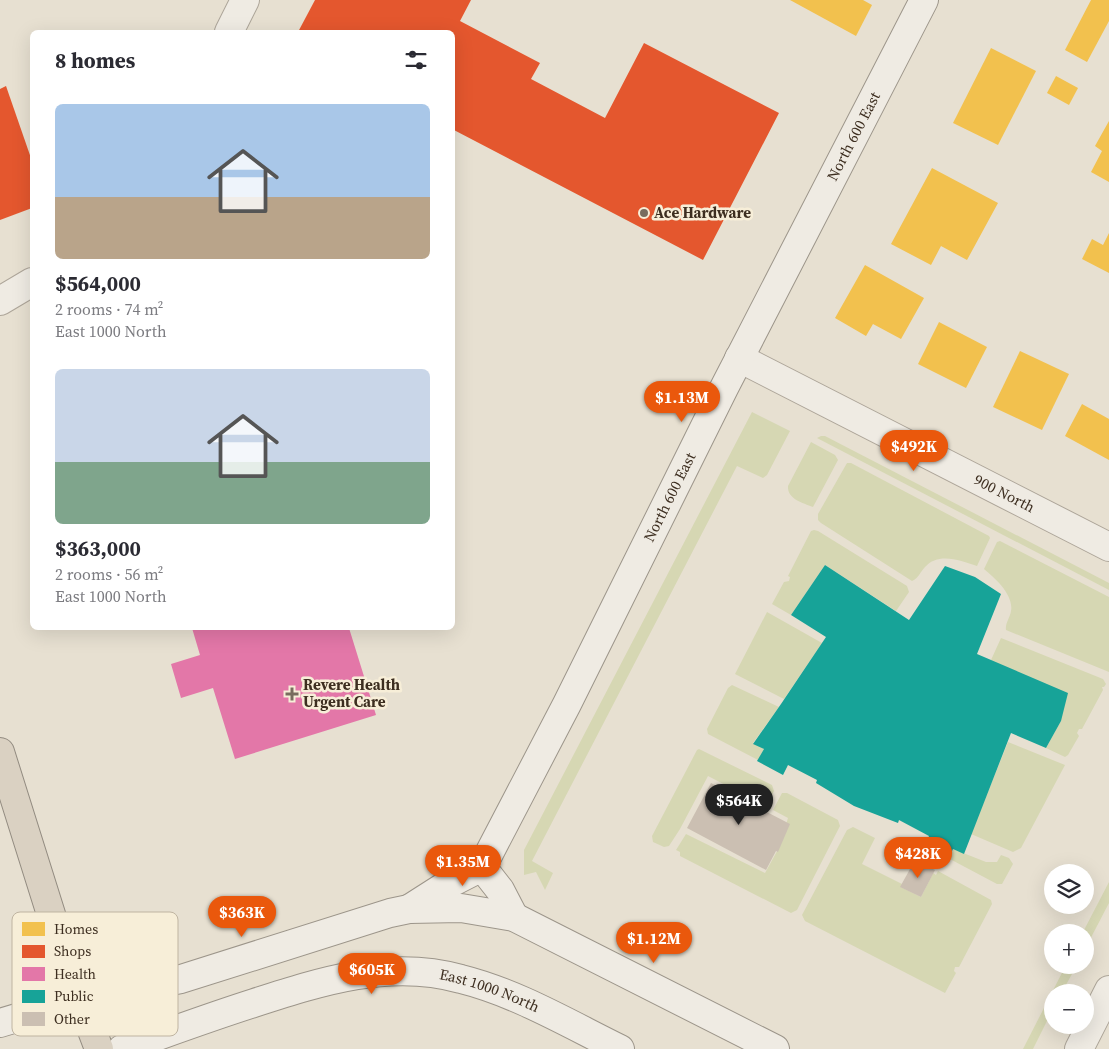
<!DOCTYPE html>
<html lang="en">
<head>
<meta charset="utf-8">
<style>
	body { margin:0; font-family:"Source Serif 4",serif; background:#f7f7f7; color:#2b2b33; height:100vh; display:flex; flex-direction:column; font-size:19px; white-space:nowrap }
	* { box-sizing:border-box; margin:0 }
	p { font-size:16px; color:#7c7c81 }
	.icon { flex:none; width:28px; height:28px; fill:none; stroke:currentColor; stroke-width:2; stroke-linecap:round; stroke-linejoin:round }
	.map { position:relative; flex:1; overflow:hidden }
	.sheet { position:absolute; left:30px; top:30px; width:425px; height:600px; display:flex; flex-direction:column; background:#fff; border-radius:8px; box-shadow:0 5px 20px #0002 }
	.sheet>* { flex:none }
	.fabs { position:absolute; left:1044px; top:864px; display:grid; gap:10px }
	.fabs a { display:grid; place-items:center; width:50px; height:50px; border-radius:50%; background:#fff; box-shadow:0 5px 20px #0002; font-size:25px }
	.price { position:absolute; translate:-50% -42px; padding:0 11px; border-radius:18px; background:#ea580c; color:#fff; font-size:16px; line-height:32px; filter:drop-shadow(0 1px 2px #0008) }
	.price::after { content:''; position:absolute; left:50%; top:30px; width:15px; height:11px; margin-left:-8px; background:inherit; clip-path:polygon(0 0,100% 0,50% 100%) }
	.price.active { background:#222; color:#fff }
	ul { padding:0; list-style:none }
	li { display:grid; align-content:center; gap:10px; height:265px; padding:0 25px }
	li span { display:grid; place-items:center; height:155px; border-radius:8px; color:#555 }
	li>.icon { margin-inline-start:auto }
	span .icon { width:90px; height:90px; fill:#fffc; stroke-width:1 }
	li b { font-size:21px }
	h2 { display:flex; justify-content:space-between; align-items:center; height:60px; padding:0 25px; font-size:21px }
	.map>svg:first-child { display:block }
	.green { fill:#d6d7b3 }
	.homes { fill:#f2c14e }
	.shops { fill:#e4572e }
	.health { fill:#e377a8 }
	.public { fill:#17a398 }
	.building { fill:#cbbfb2 }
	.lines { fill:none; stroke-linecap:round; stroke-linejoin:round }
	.street-casing { stroke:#ada599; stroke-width:30 }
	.secondary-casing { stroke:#9c958a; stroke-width:30 }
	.highway-casing { stroke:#928b80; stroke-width:30 }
	.street { stroke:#efebe3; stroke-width:28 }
	.secondary { stroke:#efebe3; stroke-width:28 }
	.highway { stroke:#dad1c2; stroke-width:28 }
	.poi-dot { fill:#786c5e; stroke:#f7eed8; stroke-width:2 }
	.labels { text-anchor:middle; stroke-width:5; stroke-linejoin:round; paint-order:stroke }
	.street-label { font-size:15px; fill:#3d2e20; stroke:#f7eed8 }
	.poi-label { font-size:15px; font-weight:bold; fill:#3d2e20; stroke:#f7eed8; text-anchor:start }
	.key { fill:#f7eed8; stroke:#bfb4a1; stroke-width:1 }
	.key-label { font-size:14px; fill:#3d2e20 }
</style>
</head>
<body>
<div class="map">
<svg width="1109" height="1049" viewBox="0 0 1109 1049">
	<rect width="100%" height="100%" fill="#e7e0d1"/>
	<g class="green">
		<path d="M 752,412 L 790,431 L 767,475 L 763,478 L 737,466 L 532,861 L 553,873 L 545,890 L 536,872 L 524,875 L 524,850 Z"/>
		<path d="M 821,436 L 825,436 L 1109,583 L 1109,590 L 817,438 Z"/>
		<path d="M 811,442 L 835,455 L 838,460 L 813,507 C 803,503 787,499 788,486 Z"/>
		<path d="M 847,463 L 851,463 L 989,536 L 990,538 L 977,566 C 960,560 938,552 925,567 C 920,572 919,578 912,581 L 821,523 L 818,520 L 818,514 Z"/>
		<path d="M 814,530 L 818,531 L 907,586 L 909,592 L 896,611 L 825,565 L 791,615 L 772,604 L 784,582 L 789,581 L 790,577 L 788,576 L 811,531 Z"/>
		<path d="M 1000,541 L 1109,597 L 1109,672 L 1006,630 C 1005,623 1010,618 1011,611 C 1014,595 995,578 984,569 L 997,542 Z"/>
		<path d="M 767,612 L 822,643 L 784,699 L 735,674 Z"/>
		<path d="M 1001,638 L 1103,679 L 1106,684 L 1104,687 L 1102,687 L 1103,690 L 1082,729 L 1079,729 L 1077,733 L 1079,736 L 1068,755 L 1065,757 L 1046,748 L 1061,721 L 991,660 Z"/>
		<path d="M 732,685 L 779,707 L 753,743 L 764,749 L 758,760 L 708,734 L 707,729 L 728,688 Z"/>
		<path d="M 1008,742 L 1065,765 L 1021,848 L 1013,852 L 971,834 Z"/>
		<path d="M 699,749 L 772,785 L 774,791 L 766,806 L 708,776 L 680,829 L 669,846 L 664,847 L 653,842 L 652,836 L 697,750 Z"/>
		<path d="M 782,793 L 787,793 L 838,820 L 840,826 L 797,910 L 791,913 L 680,856 L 680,852 L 676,850 L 686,834 L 765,873 L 781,844 L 780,844 L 788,818 L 773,810 Z"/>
		<path d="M 853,827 L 875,838 L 862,864 L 902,884 L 901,887 L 921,897 L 933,873 L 936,875 L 938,871 L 991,900 L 992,904 L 959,967 L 955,967 L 954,971 L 956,973 L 945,993 L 805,921 L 802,915 L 847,830 Z"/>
		<path d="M 953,849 L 986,862 L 997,862 L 1001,855 L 1009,858 L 1013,864 L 1002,884 L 997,884 L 948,858 Z"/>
		<path d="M 1109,882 L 1109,903 L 1085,949 L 1085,932 L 1083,932 Z"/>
		<path d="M 1066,965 L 1077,965 L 1062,992 L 1052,992 L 1052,1011 L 1033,1049 L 1023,1049 Z"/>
	</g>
	<g class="homes">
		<path d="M 790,0 L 863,0 L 872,5 L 856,36 Z"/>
		<path d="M 1091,0 L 1109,0 L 1109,21 L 1087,62 L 1065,50 Z"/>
		<path d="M 991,48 L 1036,71 L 998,145 L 953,123 Z"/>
		<path d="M 1056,76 L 1078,88 L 1069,105 L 1047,93 Z"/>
		<path d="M 1109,121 L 1109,182 L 1091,172 L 1102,151 L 1095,146 Z"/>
		<path d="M 932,168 L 998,203 L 967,260 L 941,246 L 931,265 L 891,244 Z"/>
		<path d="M 1109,233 L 1109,273 L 1082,259 L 1092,239 L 1103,245 Z"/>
		<path d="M 865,265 L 924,298 L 901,339 L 873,324 L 866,336 L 835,318 Z"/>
		<path d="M 939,322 L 987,347 L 966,388 L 918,364 Z"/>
		<path d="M 1020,351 L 1069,374 L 1042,430 L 993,407 Z"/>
		<path d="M 1082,404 L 1109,419 L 1109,460 L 1065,436 Z"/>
	</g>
	<g class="shops">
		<path d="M 315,0 L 471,0 L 460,21 L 540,63 L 531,79 L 605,118 L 644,43 L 779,113 L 703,260 L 452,129 L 452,32 L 298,32 Z"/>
		<path d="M 6,86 L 32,161 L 32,208 L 0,220 L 0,89 Z"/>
	</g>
	<path class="health" d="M 192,628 L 349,628 L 376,715 L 235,759 L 213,688 L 181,698 L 171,664 L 200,655 Z"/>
	<path class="public" d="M 825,565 L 909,620 L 945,566 L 975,577 L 1001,594 L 977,654 L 1068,693 L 1061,721 L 1046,748 L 1011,733 L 964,854 L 953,849 L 947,861 L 924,848 L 929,836 L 899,820 L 898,823 L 854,806 L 816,783 L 817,780 L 788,765 L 783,775 L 757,761 L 764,749 L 753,744 L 781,704 L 826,637 L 791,615 Z"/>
	<g class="building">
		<path d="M 711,783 L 790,824 L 778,852 L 776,851 L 766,870 L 687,828 Z"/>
		<path d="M 915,860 L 935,870 L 921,897 L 900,887 Z"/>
	</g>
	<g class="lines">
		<defs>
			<g id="street">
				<path d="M 229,32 L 245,0"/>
				<path d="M 0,301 L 32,282"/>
				<path id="s1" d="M 739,358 L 1109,547"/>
				<path d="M 1079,1049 L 1109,990"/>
			</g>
			<g id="secondary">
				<path d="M 482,867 L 500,890 L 514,917"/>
				<path id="s2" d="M 409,909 L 445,886 L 482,867 L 567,704 L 724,388 L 924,0"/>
				<path d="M 0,1023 L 80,999 L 181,979 L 390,913 L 409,909 L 461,908 L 514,917 L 775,1049"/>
				<path id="s3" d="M 122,1049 C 166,1033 210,1017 254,1003 C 322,981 390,959 461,979 C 517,993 569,1024 620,1049"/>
			</g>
			<path id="highway" d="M 0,752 L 66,962 L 99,1049"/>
		</defs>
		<use href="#street" class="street-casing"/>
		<use href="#secondary" class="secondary-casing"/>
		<use href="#highway" class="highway-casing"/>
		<use href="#street" class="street"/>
		<use href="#secondary" class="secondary"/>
		<use href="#highway" class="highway"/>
	</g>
	<g class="poi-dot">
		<circle cx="644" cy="213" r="5"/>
		<path d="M289.5 686.5h5v5h5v5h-5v5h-5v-5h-5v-5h5z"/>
	</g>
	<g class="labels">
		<g class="street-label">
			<text dy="5" stroke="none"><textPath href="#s2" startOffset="904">North 600 East</textPath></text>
			<text dy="5" stroke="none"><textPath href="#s1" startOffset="298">900 North</textPath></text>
			<text dy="5" stroke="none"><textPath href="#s2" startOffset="499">North 600 East</textPath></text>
			<text dy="5" stroke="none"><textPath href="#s3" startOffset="382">East 1000 North</textPath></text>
		</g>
		<g class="poi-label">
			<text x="654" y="218">Ace Hardware</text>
			<text x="303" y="690">Revere Health<tspan x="303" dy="17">Urgent Care</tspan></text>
		</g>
	</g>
	<rect x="12" y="912" width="166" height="124" rx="8" class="key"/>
	<rect x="22" y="922" width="23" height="14" fill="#f2c14e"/>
	<rect x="22" y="945" width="23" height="13" fill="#e4572e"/>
	<rect x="22" y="967" width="23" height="14" fill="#e377a8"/>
	<rect x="22" y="990" width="23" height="13" fill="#17a398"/>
	<rect x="22" y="1012" width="23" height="14" fill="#cbbfb2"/>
	<g class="key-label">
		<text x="54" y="934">Homes</text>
		<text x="54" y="956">Shops</text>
		<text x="54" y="979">Health</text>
		<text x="54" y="1001">Public</text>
		<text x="54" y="1024">Other</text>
	</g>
</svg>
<div class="fabs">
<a><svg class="icon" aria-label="layers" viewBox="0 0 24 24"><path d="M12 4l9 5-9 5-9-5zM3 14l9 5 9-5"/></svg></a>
<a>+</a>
<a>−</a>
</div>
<b class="price" style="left:682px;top:423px">$1.13M</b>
<b class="price" style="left:914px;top:472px">$492K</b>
<b class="price active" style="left:739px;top:826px">$564K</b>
<b class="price" style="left:918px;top:879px">$428K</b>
<b class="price" style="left:463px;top:887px">$1.35M</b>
<b class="price" style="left:242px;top:938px">$363K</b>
<b class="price" style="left:654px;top:964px">$1.12M</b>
<b class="price" style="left:372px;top:995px">$605K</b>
<section class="sheet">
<h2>8 homes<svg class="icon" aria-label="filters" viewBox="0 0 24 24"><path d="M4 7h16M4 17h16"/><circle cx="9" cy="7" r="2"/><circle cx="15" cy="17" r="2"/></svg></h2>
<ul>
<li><span style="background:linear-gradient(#a9c7e8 60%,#b9a48a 0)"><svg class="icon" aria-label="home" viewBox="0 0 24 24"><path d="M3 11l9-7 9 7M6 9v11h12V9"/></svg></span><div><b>$564,000</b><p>2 rooms · 74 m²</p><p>East 1000 North</p></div></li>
<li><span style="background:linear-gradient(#c9d6e8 60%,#7fa58c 0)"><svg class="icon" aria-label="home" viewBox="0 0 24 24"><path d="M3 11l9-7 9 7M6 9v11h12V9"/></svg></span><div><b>$363,000</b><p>2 rooms · 56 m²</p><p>East 1000 North</p></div></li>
</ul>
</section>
</div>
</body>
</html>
